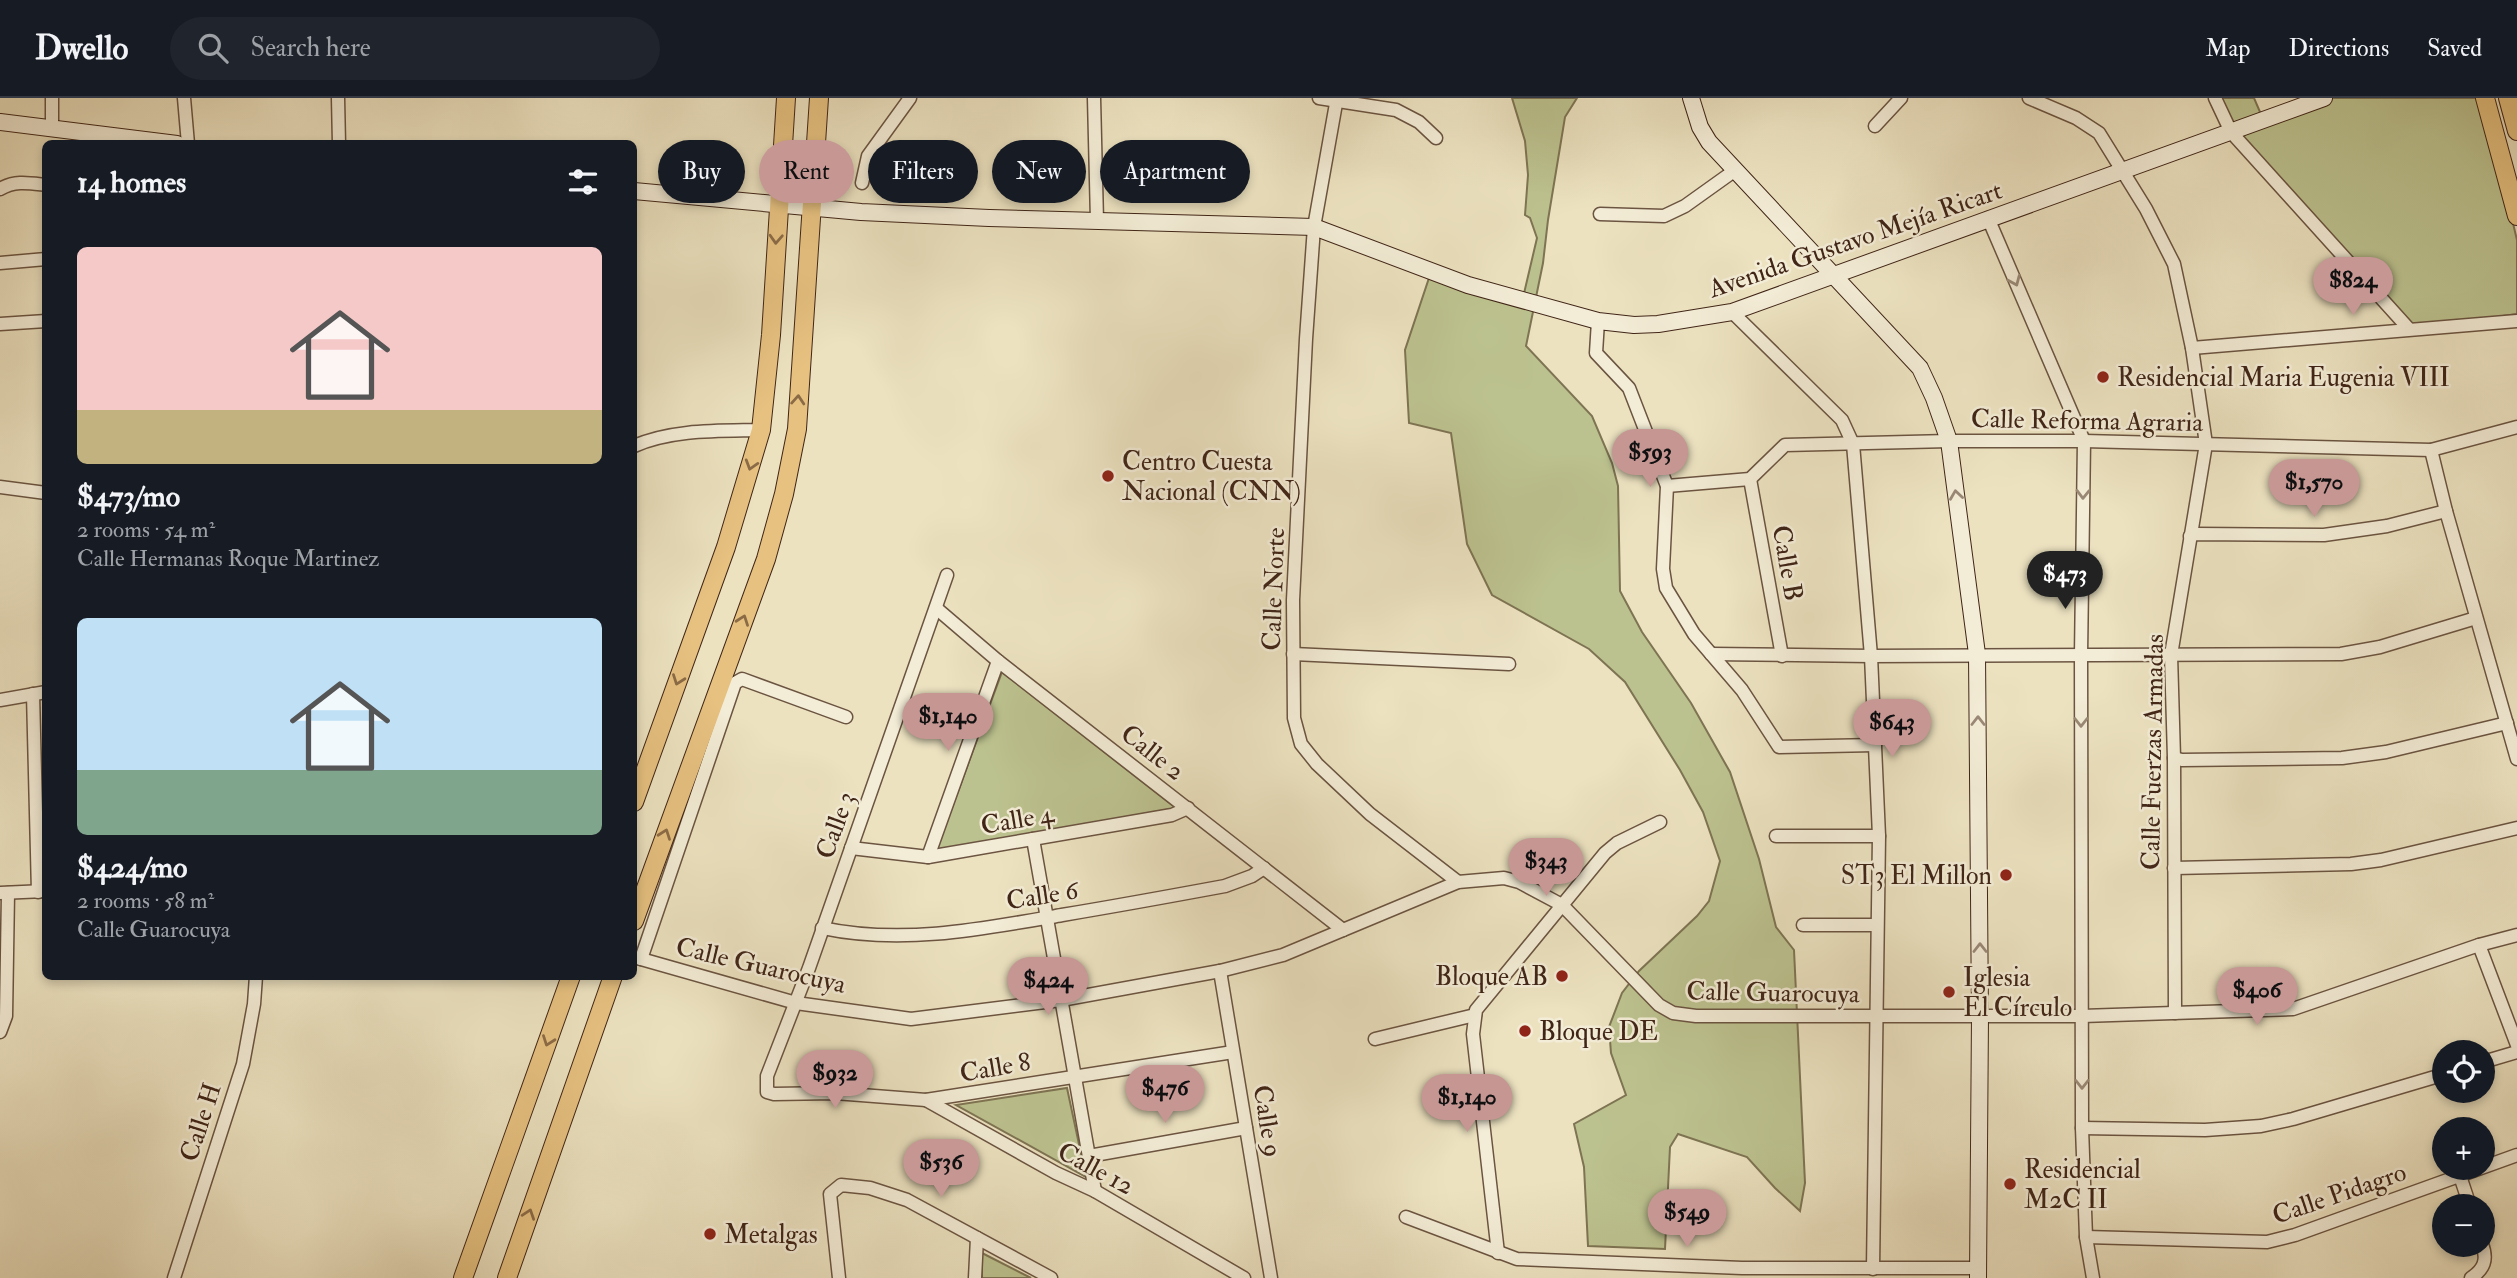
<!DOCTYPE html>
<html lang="en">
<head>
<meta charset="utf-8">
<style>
	body { margin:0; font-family:"IM FELL Double Pica",serif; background:#20242c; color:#f1f3f6; height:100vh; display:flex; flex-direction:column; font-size:26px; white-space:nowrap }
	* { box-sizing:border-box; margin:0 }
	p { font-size:23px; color:#9ea1a6 }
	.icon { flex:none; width:38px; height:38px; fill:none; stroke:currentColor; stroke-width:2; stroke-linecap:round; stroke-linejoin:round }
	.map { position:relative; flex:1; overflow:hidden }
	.details { position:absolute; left:42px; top:42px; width:595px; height:840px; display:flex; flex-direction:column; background:#171b24; border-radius:10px; box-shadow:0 4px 10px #0003 }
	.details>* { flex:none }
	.hud { position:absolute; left:658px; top:42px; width:665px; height:63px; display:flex; gap:14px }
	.fabs { position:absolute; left:2432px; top:942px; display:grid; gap:14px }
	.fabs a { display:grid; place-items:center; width:63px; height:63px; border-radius:50%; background:#171b24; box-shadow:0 4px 10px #0003; font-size:35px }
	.price { position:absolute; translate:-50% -60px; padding:0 16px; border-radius:24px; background:#c59692; color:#111; font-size:23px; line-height:46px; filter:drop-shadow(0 2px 4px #0008) }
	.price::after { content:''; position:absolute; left:50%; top:42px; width:21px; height:16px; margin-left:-10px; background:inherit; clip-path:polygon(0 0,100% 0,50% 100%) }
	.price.active { background:#222; color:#fff }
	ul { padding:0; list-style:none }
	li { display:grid; align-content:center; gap:14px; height:371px; padding:0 35px }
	li span { display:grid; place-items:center; height:217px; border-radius:10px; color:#555 }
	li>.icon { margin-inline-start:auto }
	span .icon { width:126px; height:126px; fill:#fffc; stroke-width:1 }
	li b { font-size:30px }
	h2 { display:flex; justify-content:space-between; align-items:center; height:84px; padding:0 35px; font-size:30px }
	.tag { padding:0 24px; border-radius:32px; background:#171b24; box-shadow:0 4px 10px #0003; font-size:24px; line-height:63px }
	.tag.active { background:#c59692; color:#111 }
	header { display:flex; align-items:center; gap:42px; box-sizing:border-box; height:98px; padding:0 35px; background:#171b24; border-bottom:2px solid #363941 }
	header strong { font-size:33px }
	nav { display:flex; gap:38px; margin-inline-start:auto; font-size:24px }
	.search { width:490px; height:63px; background:#20242c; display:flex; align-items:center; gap:18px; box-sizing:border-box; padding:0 24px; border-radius:38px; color:#9ea1a6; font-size:26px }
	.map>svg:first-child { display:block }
	.park { fill:#bcc28f; stroke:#7e7453; stroke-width:2 }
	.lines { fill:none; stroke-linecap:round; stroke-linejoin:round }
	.street-casing { stroke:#6b5441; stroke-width:15 }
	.secondary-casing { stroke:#402517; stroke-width:18 }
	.primary-casing { stroke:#402517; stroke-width:20 }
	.street { stroke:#f3ecd6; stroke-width:12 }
	.secondary { stroke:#f3ecd6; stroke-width:16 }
	.primary { stroke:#e6c180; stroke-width:18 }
	.oneway { stroke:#8b6b46 }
	.oneway2 { stroke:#9a8876 }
	.poi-dot { fill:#8f2418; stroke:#f3ecd6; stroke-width:2.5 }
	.labels { text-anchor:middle; stroke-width:5; stroke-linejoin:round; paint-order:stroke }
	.street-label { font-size:26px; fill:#402517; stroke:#f3ecd6 }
	.poi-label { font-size:26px; fill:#402517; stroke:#f3ecd6; text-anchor:start }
</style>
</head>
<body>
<header>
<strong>Dwello</strong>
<div class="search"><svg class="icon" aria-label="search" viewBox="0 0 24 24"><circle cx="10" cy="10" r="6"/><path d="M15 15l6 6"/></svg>Search here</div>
<nav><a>Map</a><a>Directions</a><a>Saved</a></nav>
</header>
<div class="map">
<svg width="2517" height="1180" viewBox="0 0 2517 1180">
	<rect width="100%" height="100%" fill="#ece2c0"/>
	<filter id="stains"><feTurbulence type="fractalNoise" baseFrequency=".00286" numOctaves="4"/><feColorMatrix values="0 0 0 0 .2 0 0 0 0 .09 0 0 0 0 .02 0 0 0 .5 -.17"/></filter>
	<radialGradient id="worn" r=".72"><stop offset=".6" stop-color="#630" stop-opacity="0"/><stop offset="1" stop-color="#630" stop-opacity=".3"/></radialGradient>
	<g class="park">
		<path d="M 1512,0 L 1577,0 L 1565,19 L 1548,122 L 1543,165 L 1526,248 L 1592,318 L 1612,365 L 1618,388 L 1620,493 L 1642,534 L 1691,605 L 1730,674 L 1759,761 L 1776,829 L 1794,852 L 1805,1085 L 1800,1113 L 1775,1090 L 1747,1059 L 1678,1036 L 1670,1049 L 1665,1151 L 1588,1148 L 1584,1069 L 1574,1026 L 1626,997 L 1611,955 L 1609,929 L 1622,895 L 1639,873 L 1697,818 L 1709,803 L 1720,763 L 1703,714 L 1680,672 L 1625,584 L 1589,551 L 1492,497 L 1467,446 L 1451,335 L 1409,325 L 1405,252 L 1430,177 L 1522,204 L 1537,140 L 1530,120 L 1525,117 L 1528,77 L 1525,43 Z"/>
		<path d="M 2219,0 L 2254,0 L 2263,21 L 2321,0 L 2483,0 L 2517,142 L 2517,216 L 2409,231 L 2234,33 Z"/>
		<path d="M 1002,574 L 1176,710 L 936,753 Z"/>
		<path d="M 1067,990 L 1086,1079 L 956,1007 Z"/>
		<path d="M 982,1155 L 1031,1180 L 982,1180 Z"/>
	</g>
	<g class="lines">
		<defs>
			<g id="street">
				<path d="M 52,0 L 52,30"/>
				<path d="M 184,0 L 188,46"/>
				<path d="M 338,0 L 339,46"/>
				<path d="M 1094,0 L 1097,123"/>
				<path d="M 1319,0 L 1396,12 L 1419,24 L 1436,40"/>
				<path d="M 1337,0 L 1314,129 L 1306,241 L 1293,502 L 1294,620 L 1301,646 L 1317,666 L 1370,716 L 1458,784"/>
				<path d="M 2029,0 L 2076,20 L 2099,35 L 2146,111 L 2174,166 L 2192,250 L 2206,346 L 2171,557 L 2174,660 L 2175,915"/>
				<path d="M 2215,0 L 2231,34 L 2409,231"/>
				<path d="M 1875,28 L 1901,0"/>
				<path d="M 862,85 L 868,58 L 910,0"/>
				<path d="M 0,91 C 15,82 29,85 46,87"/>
				<path d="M 1600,116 L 1664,118 L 1685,108 L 1734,73"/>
				<path d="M 1988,120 L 2084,343 L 2081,557 L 2082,1030 L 2086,1139 L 2093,1180"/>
				<path d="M 0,165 L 46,161"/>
				<path d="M 1732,214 L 1842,322 L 1853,346 L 1871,558 L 1879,738 L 1873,1171"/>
				<path d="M 1598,223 L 1596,255 L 1629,290 L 1667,388 L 1663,471 L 1666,490 L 1694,536 L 1742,592 L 1779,649 L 1875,647"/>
				<path d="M 0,226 L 46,223"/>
				<path d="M 2192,250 L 2517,223"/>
				<path d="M 634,348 C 673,331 719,333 761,332"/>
				<path d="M 2431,352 L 2446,413 L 2517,661"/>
				<path d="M 1750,381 L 1782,558"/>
				<path d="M 1667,388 L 1750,381 L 1785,347 L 1949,343 L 2084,343 L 2431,352 L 2517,329"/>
				<path d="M 0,389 L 46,395"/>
				<path d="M 2190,438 L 2196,436 L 2324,437 L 2387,428 L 2446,413"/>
				<path d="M 947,477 L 809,870 L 767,978 L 767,994 L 774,996 L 835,995 L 926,1002 L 1233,954"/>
				<path d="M 936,510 L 998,563 L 1343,832"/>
				<path d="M 1293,556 L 1509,566"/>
				<path d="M 1711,556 L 1871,558 L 2341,556 L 2380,549 L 2476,520"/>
				<path d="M 33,596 L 38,794"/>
				<path d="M 0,602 L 46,594"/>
				<path d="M 2174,660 L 2182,662 L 2342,660 L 2386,654 L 2507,625"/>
				<path d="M 1776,738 L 1879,738"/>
				<path d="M 1033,741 L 1095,1093"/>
				<path d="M 851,750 L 928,759 L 1172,717 L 1188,710"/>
				<path d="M 928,759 L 998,563"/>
				<path d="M 2174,770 L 2351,766 L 2381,762 L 2517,730"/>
				<path d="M 0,795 L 45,793"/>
				<path d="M 1803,827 L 1877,827"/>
				<path d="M 822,830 C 902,847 983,831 1062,817 C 1116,808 1171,798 1225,788 L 1252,778 L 1264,770"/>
				<path d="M 2479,847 L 2517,947"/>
				<path d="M 634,859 L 796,905 L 911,921 L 1061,902 L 1220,873 L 1283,857 L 1458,784 L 1504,780 L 1519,784 L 1562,807 L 1659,907 L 1673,915 L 1696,918 L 2082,918 L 2293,911 L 2479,847 L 2517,837"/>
				<path d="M 641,861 L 735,585 L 742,581 L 846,619"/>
				<path d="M 1220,873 L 1271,1180"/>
				<path d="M 0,934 L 6,918 L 8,795"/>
				<path d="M 1375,941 L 1475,917"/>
				<path d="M 2483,964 L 2517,954"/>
				<path d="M 926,1002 L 1056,1075 L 1095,1093 L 1244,1180"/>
				<path d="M 2082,1030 L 2205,1032 L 2261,1028 L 2293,1021 L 2445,976"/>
				<path d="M 1089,1058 L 1246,1030"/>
				<path d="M 2460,1078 L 2470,1108"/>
				<path d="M 1406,1119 L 1517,1161 L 1742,1170 L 1978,1170"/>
				<path d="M 2086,1139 L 2267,1144 L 2295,1137 L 2517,1057"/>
				<path d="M 1498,1155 L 1473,936 L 1476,912 L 1605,755 L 1617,745 L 1660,724"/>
				<path d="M 174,1180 L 243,966 L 254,906 L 256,878"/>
				<path d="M 839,1180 L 830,1096 L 841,1087 L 870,1090 L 907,1102 L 1051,1180"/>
				<path d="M 975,1180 L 977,1140"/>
				<path d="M 2471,1180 C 2484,1171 2488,1162 2482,1146"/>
			</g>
			<g id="secondary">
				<path d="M 1691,0 L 1700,29 L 1709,44 L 1920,270 L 1934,300 L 1949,343 L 1977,556 L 1980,918 L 1978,1180"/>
				<path d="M 0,24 L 177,46"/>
				<path d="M 634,93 L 861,114 L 989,120 L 1314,129 L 1468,187 L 1598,223 L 1634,227 L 1658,226 L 1732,214 L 2324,0"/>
			</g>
			<g id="primary">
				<path d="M 2485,0 L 2517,118"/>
				<path d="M 2508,0 L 2517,33"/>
				<path d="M 634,704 L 726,449 L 761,332 L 771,237 L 786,0"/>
				<path d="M 634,823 L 766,461 L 784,396 L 797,331 L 819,0"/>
				<path d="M 463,1180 L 571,878"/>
				<path d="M 507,1180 L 613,878"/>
			</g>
		</defs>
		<use href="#street" class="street-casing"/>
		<use href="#secondary" class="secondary-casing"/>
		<use href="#primary" class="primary-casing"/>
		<use href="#street" class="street"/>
		<use href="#secondary" class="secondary"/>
		<use href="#primary" class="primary"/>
	</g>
	<defs><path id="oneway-chevron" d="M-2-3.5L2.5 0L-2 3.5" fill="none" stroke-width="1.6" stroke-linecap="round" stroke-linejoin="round" transform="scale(1.75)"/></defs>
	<g class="oneway">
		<use href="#oneway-chevron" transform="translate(776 141) rotate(93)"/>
		<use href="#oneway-chevron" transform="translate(798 302) rotate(-86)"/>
		<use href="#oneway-chevron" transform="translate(751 367) rotate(107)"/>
		<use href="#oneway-chevron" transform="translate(743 522) rotate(-70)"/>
		<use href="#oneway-chevron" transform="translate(678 582) rotate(110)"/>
		<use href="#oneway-chevron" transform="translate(665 736) rotate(-70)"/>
		<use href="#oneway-chevron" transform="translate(548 943) rotate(110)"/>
		<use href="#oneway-chevron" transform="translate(529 1116) rotate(-71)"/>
	</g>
	<g class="oneway2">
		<use href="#oneway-chevron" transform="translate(2015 183) rotate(67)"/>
		<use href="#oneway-chevron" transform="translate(2083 396) rotate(91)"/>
		<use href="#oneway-chevron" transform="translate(1956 397) rotate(-98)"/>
		<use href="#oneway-chevron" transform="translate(1978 623) rotate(-90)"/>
		<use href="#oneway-chevron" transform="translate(2081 624) rotate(90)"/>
		<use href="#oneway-chevron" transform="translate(1980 850) rotate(-90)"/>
		<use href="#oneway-chevron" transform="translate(2082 986) rotate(90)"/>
	</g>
	<g class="poi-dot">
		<circle cx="2103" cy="279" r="7"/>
		<circle cx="1108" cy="378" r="7"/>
		<circle cx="2006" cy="777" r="7"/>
		<circle cx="1562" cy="878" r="7"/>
		<circle cx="1949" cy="894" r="7"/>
		<circle cx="1525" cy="933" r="7"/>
		<circle cx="2010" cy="1086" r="7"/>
		<circle cx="710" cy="1136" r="7"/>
	</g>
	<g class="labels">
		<g class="street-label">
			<text transform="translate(1855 141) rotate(-19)" y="9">Avenida Gustavo Mejía Ricart</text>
			<text transform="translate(2087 322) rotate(1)" y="9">Calle Reforma Agraria</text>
			<text transform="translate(1788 465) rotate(80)" y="9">Calle B</text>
			<text transform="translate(1273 491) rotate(-88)" y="9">Calle Norte</text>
			<text transform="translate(1153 654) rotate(38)" y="9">Calle 2</text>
			<text transform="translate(2152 654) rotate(-89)" y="9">Calle Fuerzas Armadas</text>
			<text transform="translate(1017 721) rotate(-10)" y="9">Calle 4</text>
			<text transform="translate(835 727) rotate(-70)" y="9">Calle 3</text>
			<text transform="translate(1042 797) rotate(-9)" y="9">Calle 6</text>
			<text transform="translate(761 867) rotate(13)" y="9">Calle Guarocuya</text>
			<text transform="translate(1773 894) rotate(1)" y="9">Calle Guarocuya</text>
			<text transform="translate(995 969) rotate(-10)" y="9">Calle 8</text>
			<text transform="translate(1268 1023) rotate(81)" y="9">Calle 9</text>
			<text transform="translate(200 1024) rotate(-72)" y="9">Calle H</text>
			<text transform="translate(1096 1070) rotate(28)" y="9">Calle 12</text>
			<text transform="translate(2339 1095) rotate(-19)" y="9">Calle Pidagro</text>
		</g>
		<g class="poi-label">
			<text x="2117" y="288">Residencial Maria Eugenia VIII</text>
			<text x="1122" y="372">Centro Cuesta<tspan x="1122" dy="30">Nacional (CNN)</tspan></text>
			<text x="1992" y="786" text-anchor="end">ST3 El Millon</text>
			<text x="1548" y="887" text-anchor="end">Bloque AB</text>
			<text x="1963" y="888">Iglesia<tspan x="1963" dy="30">El Círculo</tspan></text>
			<text x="1539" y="942">Bloque DE</text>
			<text x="2024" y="1080">Residencial<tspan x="2024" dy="30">M2C II</tspan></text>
			<text x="724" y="1145">Metalgas</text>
		</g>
	</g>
	<rect width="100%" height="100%" filter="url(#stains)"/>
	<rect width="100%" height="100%" fill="url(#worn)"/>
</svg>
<div class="fabs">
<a><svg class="icon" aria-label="locate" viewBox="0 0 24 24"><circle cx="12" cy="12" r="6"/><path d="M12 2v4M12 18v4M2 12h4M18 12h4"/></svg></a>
<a>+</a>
<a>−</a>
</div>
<b class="price" style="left:2353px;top:219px">$824</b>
<b class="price" style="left:1650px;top:391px">$593</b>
<b class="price" style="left:2314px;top:421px">$1,570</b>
<b class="price active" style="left:2065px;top:513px">$473</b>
<b class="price" style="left:948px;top:655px">$1,140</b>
<b class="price" style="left:1892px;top:661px">$643</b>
<b class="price" style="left:1546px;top:800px">$343</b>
<b class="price" style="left:1048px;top:919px">$424</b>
<b class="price" style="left:2257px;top:929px">$406</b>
<b class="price" style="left:835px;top:1012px">$932</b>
<b class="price" style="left:1165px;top:1027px">$476</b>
<b class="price" style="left:1467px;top:1036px">$1,140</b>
<b class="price" style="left:941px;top:1101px">$536</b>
<b class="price" style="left:1687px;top:1151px">$549</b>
<div class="hud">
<a class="tag">Buy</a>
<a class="tag active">Rent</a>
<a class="tag">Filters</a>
<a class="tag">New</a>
<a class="tag">Apartment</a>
</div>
<section class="details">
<h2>14 homes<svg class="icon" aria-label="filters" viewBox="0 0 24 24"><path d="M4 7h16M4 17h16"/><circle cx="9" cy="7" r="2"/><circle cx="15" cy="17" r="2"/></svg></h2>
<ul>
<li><span style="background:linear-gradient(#f6c9c9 75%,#c2b280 0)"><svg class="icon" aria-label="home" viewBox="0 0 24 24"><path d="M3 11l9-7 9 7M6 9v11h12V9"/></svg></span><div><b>$473/mo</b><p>2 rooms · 54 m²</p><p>Calle Hermanas Roque Martinez</p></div></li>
<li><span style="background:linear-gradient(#bfe0f5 70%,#7fa58c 0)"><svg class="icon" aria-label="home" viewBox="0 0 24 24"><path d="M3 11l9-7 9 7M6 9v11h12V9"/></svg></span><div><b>$424/mo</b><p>2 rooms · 58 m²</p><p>Calle Guarocuya</p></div></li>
</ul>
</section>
</div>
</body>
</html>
